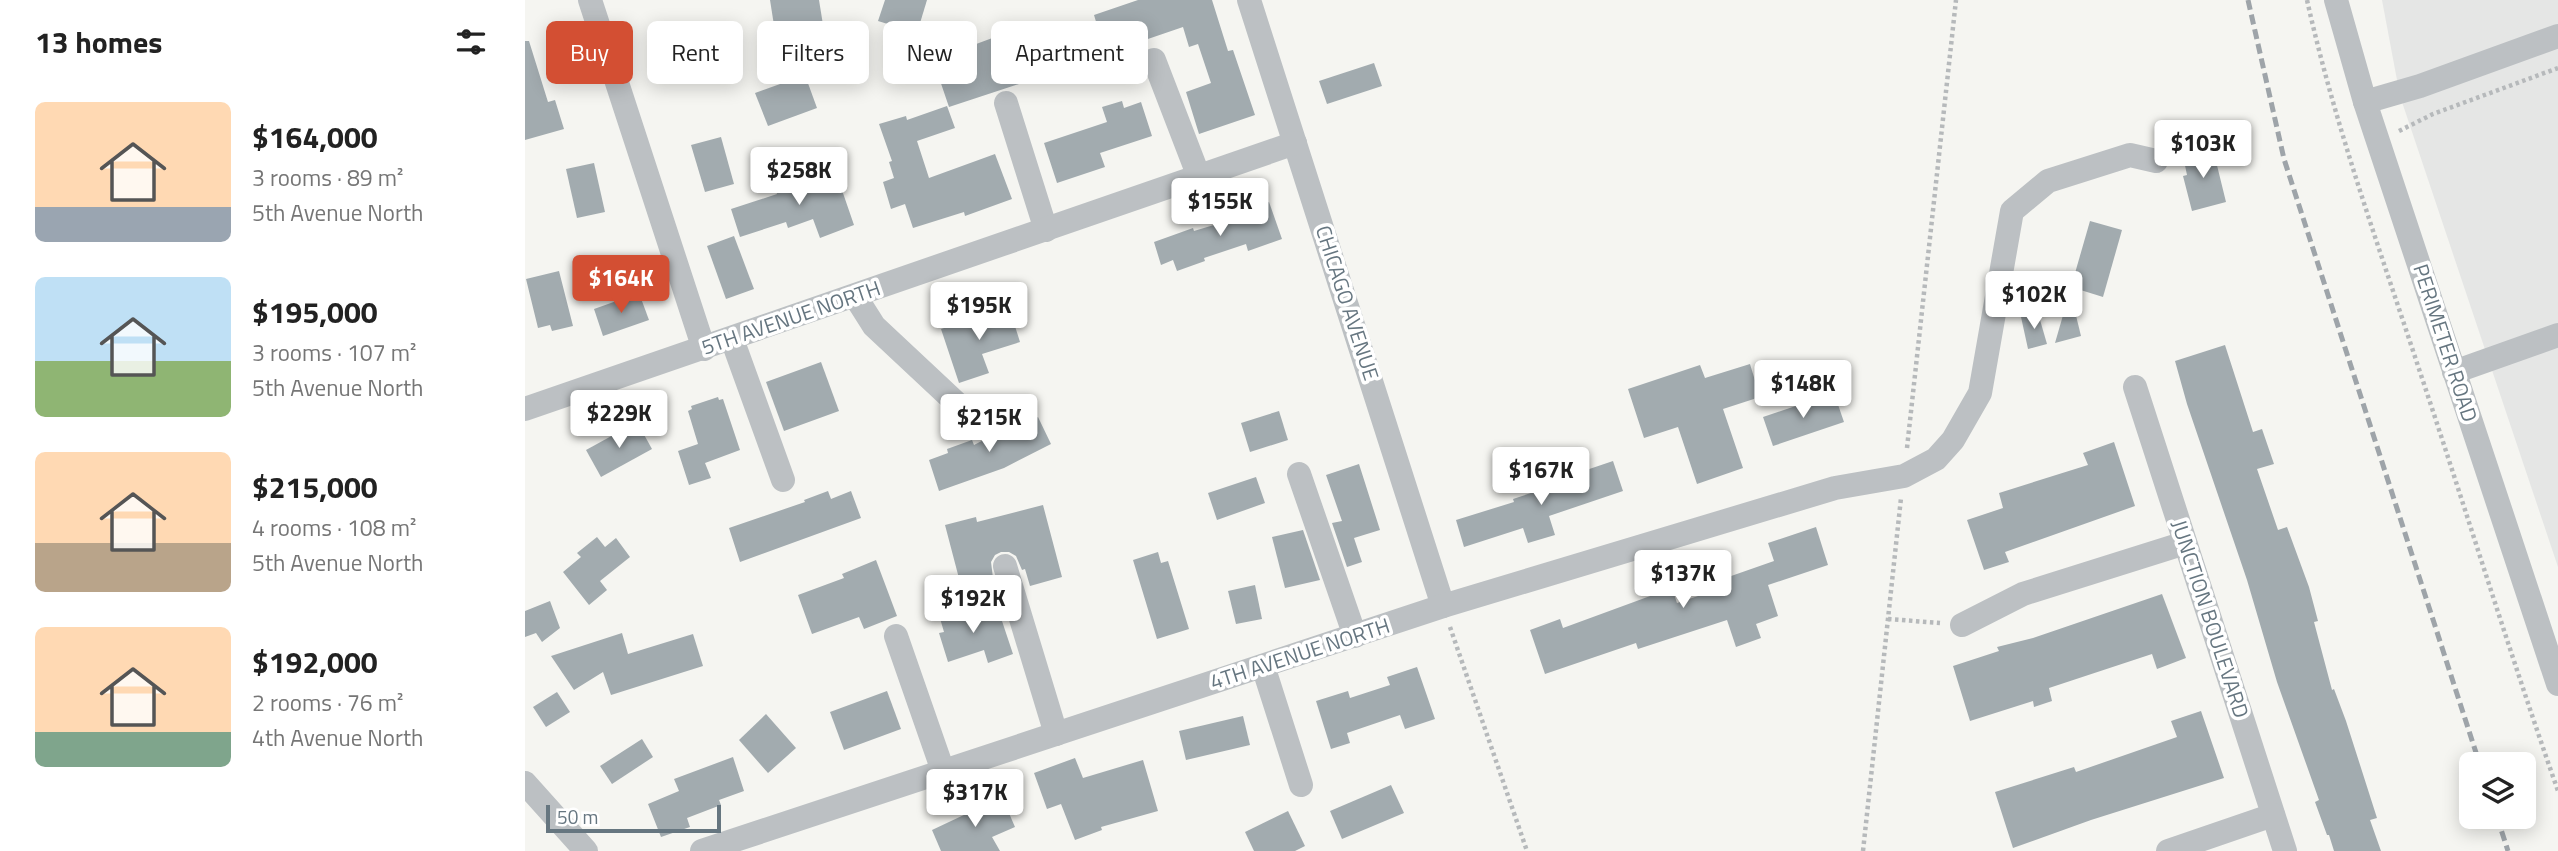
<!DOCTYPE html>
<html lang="en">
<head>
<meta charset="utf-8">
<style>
	body { margin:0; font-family:"Titillium Web",sans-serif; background:#f6f6f6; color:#222; height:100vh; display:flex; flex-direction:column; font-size:26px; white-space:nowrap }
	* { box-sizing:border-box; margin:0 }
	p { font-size:23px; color:#767676 }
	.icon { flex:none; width:38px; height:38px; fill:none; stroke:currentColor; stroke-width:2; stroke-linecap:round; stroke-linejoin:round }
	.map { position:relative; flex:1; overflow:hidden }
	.side { display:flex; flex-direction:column; background:#fff; width:525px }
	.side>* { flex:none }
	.top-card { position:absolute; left:21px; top:21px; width:665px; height:63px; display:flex; gap:14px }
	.fabs { position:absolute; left:1934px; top:752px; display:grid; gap:14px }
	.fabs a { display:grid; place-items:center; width:77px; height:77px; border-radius:10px; background:#fff; box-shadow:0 4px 18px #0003; font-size:35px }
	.scale { position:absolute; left:21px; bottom:18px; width:175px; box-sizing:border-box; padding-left:7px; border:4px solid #667680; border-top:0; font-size:19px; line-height:24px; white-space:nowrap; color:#667680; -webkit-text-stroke:5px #fff; paint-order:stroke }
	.price { position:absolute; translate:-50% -60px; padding:0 16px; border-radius:7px; background:#fff; color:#222; font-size:23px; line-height:46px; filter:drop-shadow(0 2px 4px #0008) }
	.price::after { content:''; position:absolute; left:50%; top:42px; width:21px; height:16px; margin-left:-10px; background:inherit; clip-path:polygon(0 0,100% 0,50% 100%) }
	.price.selected { background:#d34f33; color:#fff }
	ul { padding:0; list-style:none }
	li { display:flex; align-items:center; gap:21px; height:175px; padding:0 35px }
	li span { display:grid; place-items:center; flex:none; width:196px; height:140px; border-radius:10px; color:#555 }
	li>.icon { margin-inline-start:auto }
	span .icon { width:84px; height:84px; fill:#fffc; stroke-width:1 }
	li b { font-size:30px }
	h2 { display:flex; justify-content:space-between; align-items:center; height:84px; padding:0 35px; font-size:30px }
	.chip { padding:0 24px; border-radius:10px; background:#fff; box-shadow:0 4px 18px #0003; font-size:24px; line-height:63px }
	.chip.selected { background:#d34f33; color:#fff }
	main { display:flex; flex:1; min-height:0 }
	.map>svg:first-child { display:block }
	.built { fill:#e5e6e5 }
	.building { fill:#a2abaf }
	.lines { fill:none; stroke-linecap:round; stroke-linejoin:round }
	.path { stroke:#b6b9bb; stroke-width:4.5; stroke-dasharray:3.5 3.5; stroke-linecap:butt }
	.minor { stroke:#bcc0c3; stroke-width:24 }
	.rail { stroke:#9ea4a9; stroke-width:5; stroke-dasharray:10 5; stroke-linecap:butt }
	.labels { text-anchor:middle; stroke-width:7; stroke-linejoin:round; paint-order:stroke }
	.street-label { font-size:21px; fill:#667680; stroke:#fff }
</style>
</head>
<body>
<main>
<section class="side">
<h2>13 homes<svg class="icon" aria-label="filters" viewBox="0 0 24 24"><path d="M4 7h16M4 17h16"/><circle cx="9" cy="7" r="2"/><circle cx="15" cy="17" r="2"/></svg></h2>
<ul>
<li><span style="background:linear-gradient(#ffd9b3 75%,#9aa5b1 0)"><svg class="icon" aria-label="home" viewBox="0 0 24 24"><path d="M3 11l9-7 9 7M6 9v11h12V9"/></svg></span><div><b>$164,000</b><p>3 rooms · 89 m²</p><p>5th Avenue North</p></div></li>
<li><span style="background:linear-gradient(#bfe0f5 60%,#8fb573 0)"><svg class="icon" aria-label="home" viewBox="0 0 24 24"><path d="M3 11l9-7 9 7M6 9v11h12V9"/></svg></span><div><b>$195,000</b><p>3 rooms · 107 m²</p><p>5th Avenue North</p></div></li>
<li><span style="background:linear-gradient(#ffd9b3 65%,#b9a48a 0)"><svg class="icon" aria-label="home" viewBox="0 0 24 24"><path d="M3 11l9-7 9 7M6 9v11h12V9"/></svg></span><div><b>$215,000</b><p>4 rooms · 108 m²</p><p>5th Avenue North</p></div></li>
<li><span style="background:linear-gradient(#ffd9b3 75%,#7fa58c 0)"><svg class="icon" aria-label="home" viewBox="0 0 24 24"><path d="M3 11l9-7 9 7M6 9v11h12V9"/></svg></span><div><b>$192,000</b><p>2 rooms · 76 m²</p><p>4th Avenue North</p></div></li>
</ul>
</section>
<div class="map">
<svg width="2033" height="851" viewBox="0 0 2033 851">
	<rect width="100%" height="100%" fill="#f5f5f1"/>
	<path class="built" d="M 1857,0 L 2033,0 L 2033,567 L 1875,96 Z"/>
	<g class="building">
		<path d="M 245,0 L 294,0 L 299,31 L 251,38 Z"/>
		<path d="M 360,0 L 402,0 L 392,33 L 353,21 Z"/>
		<path d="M 613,0 L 687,0 L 703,51 L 708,50 L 730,115 L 674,134 L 661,92 L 686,83 L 673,44 L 664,47 L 658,27 L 582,53 L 580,49 L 525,67 L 527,73 L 424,107 L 408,60 L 500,26 L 504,37 L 514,33 L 517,43 L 572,25 L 569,15 Z"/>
		<path d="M 0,41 L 4,41 L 23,102 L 30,100 L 39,129 L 0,140 Z"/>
		<path d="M 849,63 L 857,86 L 802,104 L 794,81 Z"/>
		<path d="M 280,75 L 292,108 L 243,126 L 230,93 Z"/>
		<path d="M 597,101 L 599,108 L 616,102 L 627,136 L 575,153 L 580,167 L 532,183 L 519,143 L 582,122 L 577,107 Z"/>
		<path d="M 422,106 L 430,128 L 392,141 L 404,178 L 470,154 L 487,199 L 440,216 L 439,212 L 388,228 L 380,204 L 366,209 L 358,182 L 369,178 L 364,162 L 367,161 L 354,124 L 381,116 L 382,120 Z"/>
		<path d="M 196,137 L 209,184 L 180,192 L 166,145 Z"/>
		<path d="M 1688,149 L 1701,202 L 1667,211 L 1658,176 L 1662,175 L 1658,156 Z"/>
		<path d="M 69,163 L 80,212 L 52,218 L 41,169 Z"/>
		<path d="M 309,167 L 329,225 L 295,238 L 288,219 L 263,228 L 261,222 L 215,237 L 206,209 L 252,194 L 250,188 Z"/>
		<path d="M 744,202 L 757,239 L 723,251 L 721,244 L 679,258 L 680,261 L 652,271 L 648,260 L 636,265 L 629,242 L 668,228 L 669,231 L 712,218 L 710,214 Z"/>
		<path d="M 1565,221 L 1597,230 L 1578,297 L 1546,287 Z"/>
		<path d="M 209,236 L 229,289 L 201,299 L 182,246 Z"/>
		<path d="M 34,271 L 48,326 L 27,331 L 25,325 L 13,328 L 1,279 Z"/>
		<path d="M 1545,291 L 1556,336 L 1530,343 Z"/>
		<path d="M 114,293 L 124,320 L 78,336 L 69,309 Z"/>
		<path d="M 484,307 L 495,342 L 457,354 L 464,373 L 434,383 L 416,329 Z"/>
		<path d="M 1513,313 L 1522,344 L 1503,349 L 1496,317 Z"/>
		<path d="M 1700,345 L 1728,432 L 1737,429 L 1749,464 L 1732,469 L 1753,530 L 1762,527 L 1784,587 L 1793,621 L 1789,622 L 1807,690 L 1809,689 L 1821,721 L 1852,818 L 1845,820 L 1856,851 L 1809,851 L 1804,835 L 1802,835 L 1790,802 L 1794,800 L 1752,682 L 1722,580 L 1662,404 L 1650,361 Z"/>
		<path d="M 296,362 L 314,411 L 259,431 L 241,382 Z"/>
		<path d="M 1225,364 L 1235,397 L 1198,409 L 1218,468 L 1172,484 L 1153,427 L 1119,438 L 1103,389 L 1175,365 L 1180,378 Z"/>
		<path d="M 1309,393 L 1319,422 L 1248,446 L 1238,417 Z"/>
		<path d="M 193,397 L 194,400 L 198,399 L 215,450 L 180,463 L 186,478 L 164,485 L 153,451 L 173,444 L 163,411 L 167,409 L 166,406 Z"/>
		<path d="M 754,411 L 763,440 L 725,452 L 716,423 Z"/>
		<path d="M 513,417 L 526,444 L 479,468 L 414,491 L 404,460 L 423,453 L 422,449 L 447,440 L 449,445 L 491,423 L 493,427 Z"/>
		<path d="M 112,422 L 127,449 L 76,477 L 61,450 Z"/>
		<path d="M 1589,442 L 1610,506 L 1480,552 L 1484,562 L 1459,570 L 1442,520 L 1478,508 L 1474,493 L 1563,465 L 1558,453 Z"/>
		<path d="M 1088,461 L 1098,491 L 1024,516 L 1030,535 L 1003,543 L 998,528 L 939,547 L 931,520 L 989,502 L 988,499 L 1021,488 L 1020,484 Z"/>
		<path d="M 834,464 L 855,530 L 829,538 L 837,562 L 822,567 L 807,523 L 817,521 L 801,475 Z"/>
		<path d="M 731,477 L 740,503 L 692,520 L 683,493 Z"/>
		<path d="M 303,491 L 306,499 L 326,491 L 336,518 L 215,562 L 204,528 L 280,502 L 279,500 Z"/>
		<path d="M 518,505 L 537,577 L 505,586 L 500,569 L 497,570 L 491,556 L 484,552 L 476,552 L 470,555 L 466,562 L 468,578 L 436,586 L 420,525 L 451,517 L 452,522 Z"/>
		<path d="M 1291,527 L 1303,565 L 1243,585 L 1253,616 L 1231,624 L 1236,638 L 1211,647 L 1202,620 L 1113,649 L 1111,643 L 1020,674 L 1005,630 L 1035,619 L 1038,628 L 1147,588 L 1152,603 L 1191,590 L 1189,582 L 1249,561 L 1243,543 Z"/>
		<path d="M 778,530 L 795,580 L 760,588 L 747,537 Z"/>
		<path d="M 72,537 L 80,547 L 91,538 L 105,557 L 75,581 L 82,590 L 64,605 L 38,572 L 56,557 L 52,553 Z"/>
		<path d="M 633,552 L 636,563 L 643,561 L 664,629 L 632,639 L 608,560 Z"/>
		<path d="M 351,560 L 372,616 L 339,629 L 334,617 L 287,634 L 273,595 L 319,578 L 317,574 Z"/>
		<path d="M 730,585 L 737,619 L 711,624 L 703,591 Z"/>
		<path d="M 1637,594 L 1661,658 L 1632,669 L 1627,654 L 1524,688 L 1527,701 L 1509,707 L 1508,701 L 1445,721 L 1428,666 L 1474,651 L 1472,647 L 1508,638 Z"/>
		<path d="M 25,601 L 35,628 L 17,642 L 11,633 L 0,637 L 0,611 Z"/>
		<path d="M 453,602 L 458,620 L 475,615 L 488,654 L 463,663 L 459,650 L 423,662 L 414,633 L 419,632 L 414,615 Z"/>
		<path d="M 97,633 L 103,654 L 168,634 L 178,666 L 86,695 L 78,672 L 49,690 L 26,656 Z"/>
		<path d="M 892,667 L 910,719 L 880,729 L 875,715 L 822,733 L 825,743 L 806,749 L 791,701 L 823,691 L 825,698 L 865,685 L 862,677 Z"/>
		<path d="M 362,691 L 376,729 L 319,750 L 305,712 Z"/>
		<path d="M 32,692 L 45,712 L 21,727 L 8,707 Z"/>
		<path d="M 1676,711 L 1699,778 L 1566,820 L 1488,848 L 1470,792 L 1549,767 L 1551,772 L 1652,737 L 1646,721 Z"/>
		<path d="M 241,714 L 271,748 L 243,773 L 214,740 Z"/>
		<path d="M 718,716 L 725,745 L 661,760 L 654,731 Z"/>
		<path d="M 117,739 L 128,757 L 87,784 L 75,766 Z"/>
		<path d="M 208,757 L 219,791 L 194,800 L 196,805 L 162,818 L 165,827 L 136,837 L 123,804 L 154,791 L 149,779 Z"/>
		<path d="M 550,758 L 558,778 L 618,760 L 633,811 L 576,827 L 577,830 L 550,840 L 536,804 L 522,809 L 509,773 Z"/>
		<path d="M 866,785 L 879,813 L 817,839 L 805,811 Z"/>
		<path d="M 477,797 L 490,827 L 467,837 L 475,851 L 416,851 L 407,830 Z"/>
		<path d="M 763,811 L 780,846 L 770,851 L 729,851 L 720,832 Z"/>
	</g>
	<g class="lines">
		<g class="path">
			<path d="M 1782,0 C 1810,126 1854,247 1894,369 C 1941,510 1984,651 2033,791"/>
			<path d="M 1874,131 L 1908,114 L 2033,68"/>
			<path d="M 1382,448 L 1431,0"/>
			<path d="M 1363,619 L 1415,623"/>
			<path d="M 925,627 L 1002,851"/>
			<path d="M 1338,851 L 1376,498"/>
		</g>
		<g class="minor">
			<path d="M 65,0 L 179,349"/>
			<path d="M 724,0 L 918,606"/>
			<path d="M 1811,0 L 1840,102 L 2033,684"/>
			<path d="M 629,60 L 674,177"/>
			<path d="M 1840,102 L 1895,86 L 2033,36"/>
			<path d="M 481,103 L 521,230"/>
			<path d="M 330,296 L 349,326 L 442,413"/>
			<path d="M 207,339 L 258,480"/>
			<path d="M 1929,372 L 2033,335"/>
			<path d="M 1610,387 L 1760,851"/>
			<path d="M 0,409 L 770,143"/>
			<path d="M 774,474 L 830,636"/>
			<path d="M 480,566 L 531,734"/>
			<path d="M 1437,625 L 1498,594 L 1660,543"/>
			<path d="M 371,636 L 418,771"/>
			<path d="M 738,666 L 776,785"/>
			<path d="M 0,783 L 61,851"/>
			<path d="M 177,851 L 918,606 L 1310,488 L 1379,476 L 1411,459 L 1428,440 L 1455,393 L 1487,211 L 1523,181 L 1605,155 L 1631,161"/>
			<path d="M 1643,851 L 1748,815"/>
		</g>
		<g class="rail">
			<path d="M 1723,0 L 1759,159 L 1955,765"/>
			<path d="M 1972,817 L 1983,851"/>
		</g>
	</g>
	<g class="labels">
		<g class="street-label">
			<text transform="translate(822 303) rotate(72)" y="7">CHICAGO AVENUE</text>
			<text transform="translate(266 318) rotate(-19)" y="7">5TH AVENUE NORTH</text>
			<text transform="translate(1920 343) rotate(72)" y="7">PERIMETER ROAD</text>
			<text transform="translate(1685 619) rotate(72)" y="7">JUNCTION BOULEVARD</text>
			<text transform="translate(775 654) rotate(-18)" y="7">4TH AVENUE NORTH</text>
		</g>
	</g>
</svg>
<div class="fabs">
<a><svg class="icon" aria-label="layers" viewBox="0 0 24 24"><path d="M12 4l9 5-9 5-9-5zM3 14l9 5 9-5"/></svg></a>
</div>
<div class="scale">50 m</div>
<b class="price" style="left:1678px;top:180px">$103K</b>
<b class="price" style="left:274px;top:207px">$258K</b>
<b class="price" style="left:695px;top:238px">$155K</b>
<b class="price selected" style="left:96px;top:315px">$164K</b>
<b class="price" style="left:1509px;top:331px">$102K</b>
<b class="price" style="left:454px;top:342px">$195K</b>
<b class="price" style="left:1278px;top:420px">$148K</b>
<b class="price" style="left:94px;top:450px">$229K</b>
<b class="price" style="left:464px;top:454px">$215K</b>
<b class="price" style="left:1016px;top:507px">$167K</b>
<b class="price" style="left:1158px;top:610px">$137K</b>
<b class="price" style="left:448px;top:635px">$192K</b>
<b class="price" style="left:450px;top:829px">$317K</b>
<div class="top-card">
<a class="chip selected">Buy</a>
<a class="chip">Rent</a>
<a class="chip">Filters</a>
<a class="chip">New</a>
<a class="chip">Apartment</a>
</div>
</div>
</main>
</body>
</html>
